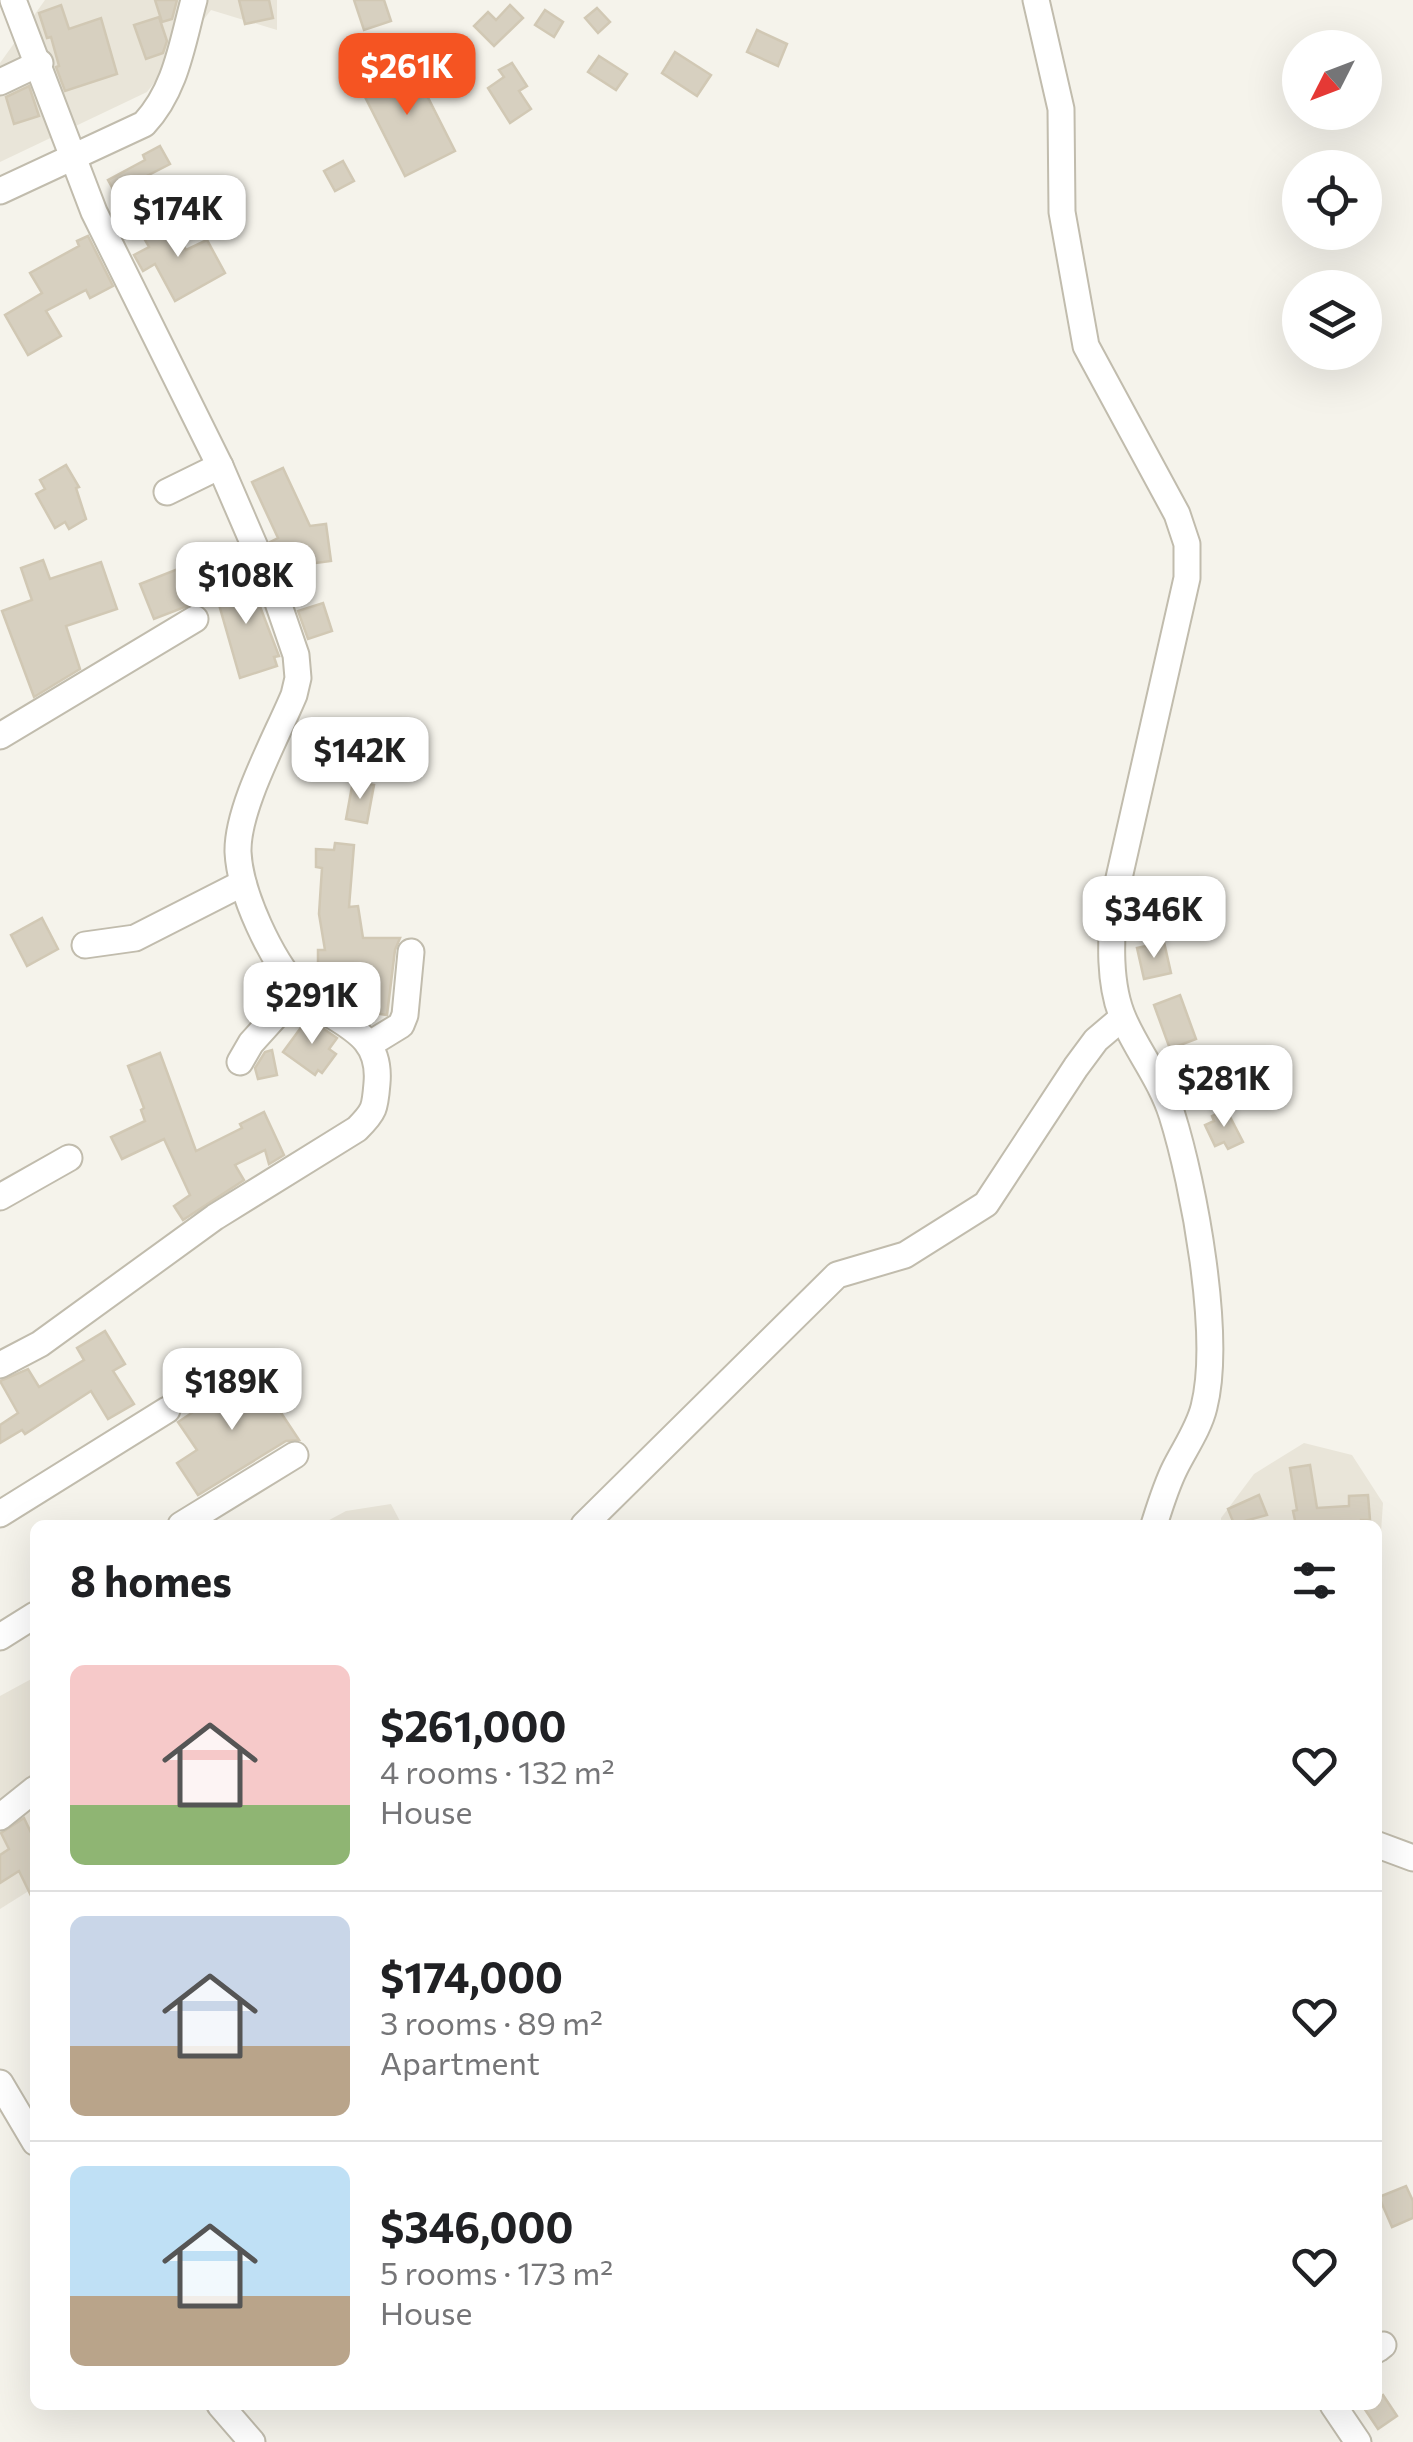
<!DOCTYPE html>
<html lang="en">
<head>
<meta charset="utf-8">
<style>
	body { margin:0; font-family:Commissioner,sans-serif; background:#f2f2f2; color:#202124; height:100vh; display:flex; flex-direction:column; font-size:38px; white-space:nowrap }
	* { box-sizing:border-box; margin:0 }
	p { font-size:32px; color:#757577 }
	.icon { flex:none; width:55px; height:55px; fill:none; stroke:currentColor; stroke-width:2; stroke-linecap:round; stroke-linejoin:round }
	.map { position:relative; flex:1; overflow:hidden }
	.sheet { position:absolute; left:30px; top:1520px; width:1352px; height:890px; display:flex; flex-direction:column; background:#fff; border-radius:15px; box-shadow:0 10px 40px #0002 }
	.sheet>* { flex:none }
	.needle { width:65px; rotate:228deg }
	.buttons { position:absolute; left:1282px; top:30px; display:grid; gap:20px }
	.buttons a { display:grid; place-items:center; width:100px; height:100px; border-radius:50%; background:#fff; box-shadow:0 10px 40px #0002; font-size:50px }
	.price { position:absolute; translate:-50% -85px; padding:0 22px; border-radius:20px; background:#fff; color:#222; font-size:32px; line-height:65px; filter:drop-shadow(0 2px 5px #0008) }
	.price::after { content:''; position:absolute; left:50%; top:60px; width:30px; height:22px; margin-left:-15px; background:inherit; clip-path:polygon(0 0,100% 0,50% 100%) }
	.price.selected { background:#f55422; color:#fff }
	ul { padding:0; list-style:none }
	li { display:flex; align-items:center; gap:30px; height:250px; padding:0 40px }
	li+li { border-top:2px solid #e0e0e0 }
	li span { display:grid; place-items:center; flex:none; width:280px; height:200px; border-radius:15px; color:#555 }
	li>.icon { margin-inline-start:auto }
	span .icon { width:120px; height:120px; fill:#fffc; stroke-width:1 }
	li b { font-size:42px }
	h2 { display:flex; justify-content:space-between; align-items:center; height:120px; padding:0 40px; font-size:42px }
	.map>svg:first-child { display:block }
	.residential { fill:#e9e5d9 }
	.building { fill:#d7d0c0; stroke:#d1c8b4; stroke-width:2.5 }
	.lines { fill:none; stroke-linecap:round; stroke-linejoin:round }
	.minor-casing { stroke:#c1bcad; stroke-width:29 }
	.minor { stroke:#fff; stroke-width:25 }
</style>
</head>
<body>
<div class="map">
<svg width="1413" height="2442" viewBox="0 0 1413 2442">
	<rect width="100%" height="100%" fill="#f5f3eb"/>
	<g class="residential">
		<path d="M 45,0 L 277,0 L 277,30 L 211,10 L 147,92 L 0,162 L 0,63 Z"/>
		<path d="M 1304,1443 L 1352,1455 L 1383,1503 L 1381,1532 L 1378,1534 L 1378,1525 L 1221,1525 L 1221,1518 L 1254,1474 Z"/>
		<path d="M 391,1504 L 402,1525 L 320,1525 L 346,1511 Z"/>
		<path d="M 35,1677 L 35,1887 L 0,1909 L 0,1696 Z"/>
	</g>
	<g class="building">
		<path d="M 155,0 L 177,0 L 172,19 L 162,22 Z"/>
		<path d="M 239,0 L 269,0 L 273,18 L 245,24 Z"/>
		<path d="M 354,0 L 384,0 L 391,21 L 364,30 Z"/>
		<path d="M 61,5 L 69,29 L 101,18 L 117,74 L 65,91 L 56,67 L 59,66 L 51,37 L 47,38 L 39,13 Z"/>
		<path d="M 510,5 L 523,18 L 494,46 L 474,26 L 488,12 L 496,20 Z"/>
		<path d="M 597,8 L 610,22 L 598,33 L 585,18 Z"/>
		<path d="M 545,10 L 563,22 L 554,37 L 535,25 Z"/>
		<path d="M 159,17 L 167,41 L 163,53 L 146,59 L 134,25 Z"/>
		<path d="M 757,30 L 787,44 L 778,66 L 747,52 Z"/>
		<path d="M 675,52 L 711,75 L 697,96 L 662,73 Z"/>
		<path d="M 599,56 L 627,74 L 616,90 L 588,72 Z"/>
		<path d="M 409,60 L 455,151 L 405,176 L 359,85 Z"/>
		<path d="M 512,63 L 527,86 L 519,91 L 531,109 L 510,123 L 488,88 L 504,77 L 499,70 Z"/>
		<path d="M 29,86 L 39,116 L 14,124 L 6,97 Z"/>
		<path d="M 160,146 L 170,164 L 137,181 L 144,193 L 122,205 L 108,180 L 145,160 L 143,155 Z"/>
		<path d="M 343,161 L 354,181 L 335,191 L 324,171 Z"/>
		<path d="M 168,218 L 186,250 L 207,240 L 225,273 L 175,301 L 155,264 L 143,271 L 134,255 L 149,247 L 141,233 Z"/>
		<path d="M 88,236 L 113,286 L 90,298 L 86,290 L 46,311 L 61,336 L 28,355 L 5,315 L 42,293 L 30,273 L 79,246 L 77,241 Z"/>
		<path d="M 66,465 L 79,487 L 76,488 L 86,519 L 69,529 L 65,522 L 55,528 L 36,494 L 45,489 L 40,480 Z"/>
		<path d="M 283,468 L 310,526 L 326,524 L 331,561 L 300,565 L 299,551 L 278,560 L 270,542 L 278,538 L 252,482 Z"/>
		<path d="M 43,560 L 50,579 L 101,562 L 117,609 L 66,626 L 80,669 L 34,697 L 2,611 L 32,600 L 21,568 Z"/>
		<path d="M 193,563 L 208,598 L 154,619 L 140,584 Z"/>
		<path d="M 248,575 L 279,656 L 274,657 L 277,666 L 240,678 L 214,587 Z"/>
		<path d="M 323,603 L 332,631 L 308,639 L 298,611 Z"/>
		<path d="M 353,781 L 374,785 L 367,823 L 346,819 Z"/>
		<path d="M 335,843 L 354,845 L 349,907 L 358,906 L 363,938 L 400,938 L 395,950 L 387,1015 L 354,1010 L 334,997 L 334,990 L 323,990 L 318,985 L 318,950 L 325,950 L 319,914 L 322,868 L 316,867 L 316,849 L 334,850 Z"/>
		<path d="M 42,918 L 58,949 L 27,966 L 11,935 Z"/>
		<path d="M 1164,942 L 1171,973 L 1144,979 L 1137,948 Z"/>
		<path d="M 1180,995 L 1196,1039 L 1170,1049 L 1154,1005 Z"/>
		<path d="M 308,1018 L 337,1038 L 329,1049 L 336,1054 L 322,1073 L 318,1070 L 315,1075 L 283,1052 Z"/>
		<path d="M 272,1050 L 277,1075 L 258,1079 L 255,1068 L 265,1052 Z"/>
		<path d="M 160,1053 L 196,1151 L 242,1128 L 240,1124 L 264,1112 L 284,1155 L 269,1164 L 265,1150 L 235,1165 L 244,1180 L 183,1220 L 174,1206 L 190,1195 L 164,1139 L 122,1159 L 111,1137 L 145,1121 L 141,1110 L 144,1108 L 128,1066 Z"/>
		<path d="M 1226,1109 L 1243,1142 L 1228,1149 L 1224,1142 L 1215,1146 L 1205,1125 L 1214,1121 L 1212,1116 Z"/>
		<path d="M 105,1331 L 125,1364 L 113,1371 L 134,1404 L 108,1419 L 91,1391 L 25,1434 L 22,1430 L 0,1443 L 0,1425 L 18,1413 L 0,1381 L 28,1369 L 39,1387 L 84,1360 L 77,1348 Z"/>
		<path d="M 254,1372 L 299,1440 L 286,1441 L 198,1495 L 177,1463 L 197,1450 L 178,1422 Z"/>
		<path d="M 1310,1465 L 1317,1508 L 1349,1506 L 1349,1496 L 1368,1495 L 1370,1520 L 1361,1520 L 1361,1525 L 1296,1525 L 1293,1511 L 1297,1510 L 1290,1468 Z"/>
		<path d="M 1259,1495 L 1267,1515 L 1234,1524 L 1228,1509 Z"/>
		<path d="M 24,1818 L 35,1841 L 35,1904 L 19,1871 L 0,1883 L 0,1855 L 9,1849 L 1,1833 Z"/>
		<path d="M 1406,2186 L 1413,2201 L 1413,2218 L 1392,2227 L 1379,2197 Z"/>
		<path d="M 1383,2395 L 1397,2416 L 1378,2429 L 1364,2408 L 1378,2405 L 1378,2399 Z"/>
	</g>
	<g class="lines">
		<defs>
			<g id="minor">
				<path d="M 1036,0 L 1061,109 L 1062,212 L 1086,346 L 1177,514 L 1187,544 L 1187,578 L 1114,900 C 1111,938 1108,985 1124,1020 C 1138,1052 1161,1080 1172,1115 C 1194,1185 1222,1336 1204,1407 C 1199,1428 1185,1448 1175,1468 C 1166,1486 1160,1506 1154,1525"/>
				<path d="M 0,82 L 40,63"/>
				<path d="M 0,191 L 144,124 C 176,90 182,44 194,0"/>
				<path d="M 167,492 L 220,466"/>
				<path d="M 0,736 L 195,619"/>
				<path d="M 85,945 L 135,938 L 243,883"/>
				<path d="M 370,1044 L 401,1025 L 405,1015 L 411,952"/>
				<path d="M 240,1062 L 251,1043 L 299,990"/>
				<path d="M 0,1197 L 69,1158"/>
				<path d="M 0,1365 L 40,1344 L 215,1217 L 357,1129 C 375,1111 375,1108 377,1083 C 382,1026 330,1024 299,990 C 271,959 240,894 238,852 C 237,808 276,738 294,695 L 298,678 L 296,655 L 274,591 L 220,466 L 94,212 L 13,0"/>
				<path d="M 0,1514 L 167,1410"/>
				<path d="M 181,1525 L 295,1455"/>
				<path d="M 584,1525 L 837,1275 L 905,1255 L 986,1204 L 1076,1067 L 1096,1040 L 1122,1018"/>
				<path d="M 0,1637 L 35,1615"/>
				<path d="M 0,1817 L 35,1789"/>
				<path d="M 1378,1845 L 1413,1858"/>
				<path d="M 0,2083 L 35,2142"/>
				<path d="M 1378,2349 L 1383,2345"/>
				<path d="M 220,2405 L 252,2442"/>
				<path d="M 1333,2405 L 1358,2442"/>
			</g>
		</defs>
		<use href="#minor" class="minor-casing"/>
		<use href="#minor" class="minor"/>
	</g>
</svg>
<div class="buttons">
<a><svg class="needle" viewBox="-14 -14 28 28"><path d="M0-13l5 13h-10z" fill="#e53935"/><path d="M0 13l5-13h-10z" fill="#757577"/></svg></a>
<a><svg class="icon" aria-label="locate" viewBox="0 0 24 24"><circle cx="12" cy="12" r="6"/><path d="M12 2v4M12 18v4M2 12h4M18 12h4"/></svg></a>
<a><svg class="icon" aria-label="layers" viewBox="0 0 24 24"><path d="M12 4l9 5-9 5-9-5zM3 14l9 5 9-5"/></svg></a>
</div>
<b class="price selected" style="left:407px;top:118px">$261K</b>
<b class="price" style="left:178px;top:260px">$174K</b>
<b class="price" style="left:246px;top:627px">$108K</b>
<b class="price" style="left:360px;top:802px">$142K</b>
<b class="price" style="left:1154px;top:961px">$346K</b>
<b class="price" style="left:312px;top:1047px">$291K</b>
<b class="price" style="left:1224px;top:1130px">$281K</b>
<b class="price" style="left:232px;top:1433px">$189K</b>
<section class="sheet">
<h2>8 homes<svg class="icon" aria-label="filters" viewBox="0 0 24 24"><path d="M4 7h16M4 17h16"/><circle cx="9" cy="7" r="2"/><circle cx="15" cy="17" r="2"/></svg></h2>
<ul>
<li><span style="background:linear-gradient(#f6c9c9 70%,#8fb573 0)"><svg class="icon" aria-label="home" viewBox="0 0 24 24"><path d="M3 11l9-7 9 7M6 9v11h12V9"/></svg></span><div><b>$261,000</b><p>4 rooms · 132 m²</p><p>House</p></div><svg class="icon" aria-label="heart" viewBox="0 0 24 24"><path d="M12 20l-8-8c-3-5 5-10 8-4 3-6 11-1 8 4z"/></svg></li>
<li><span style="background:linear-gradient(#c9d6e8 65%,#b9a48a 0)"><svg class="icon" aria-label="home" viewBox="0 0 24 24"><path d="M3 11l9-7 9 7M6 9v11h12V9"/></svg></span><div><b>$174,000</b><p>3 rooms · 89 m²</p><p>Apartment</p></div><svg class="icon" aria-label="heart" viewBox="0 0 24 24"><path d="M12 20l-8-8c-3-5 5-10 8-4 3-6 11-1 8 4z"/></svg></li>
<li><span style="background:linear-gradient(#bfe0f5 65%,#b9a48a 0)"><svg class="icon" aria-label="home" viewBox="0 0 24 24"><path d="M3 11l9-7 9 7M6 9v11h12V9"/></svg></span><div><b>$346,000</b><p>5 rooms · 173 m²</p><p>House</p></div><svg class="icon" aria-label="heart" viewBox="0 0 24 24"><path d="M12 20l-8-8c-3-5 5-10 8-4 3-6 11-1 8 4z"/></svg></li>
</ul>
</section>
</div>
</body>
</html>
